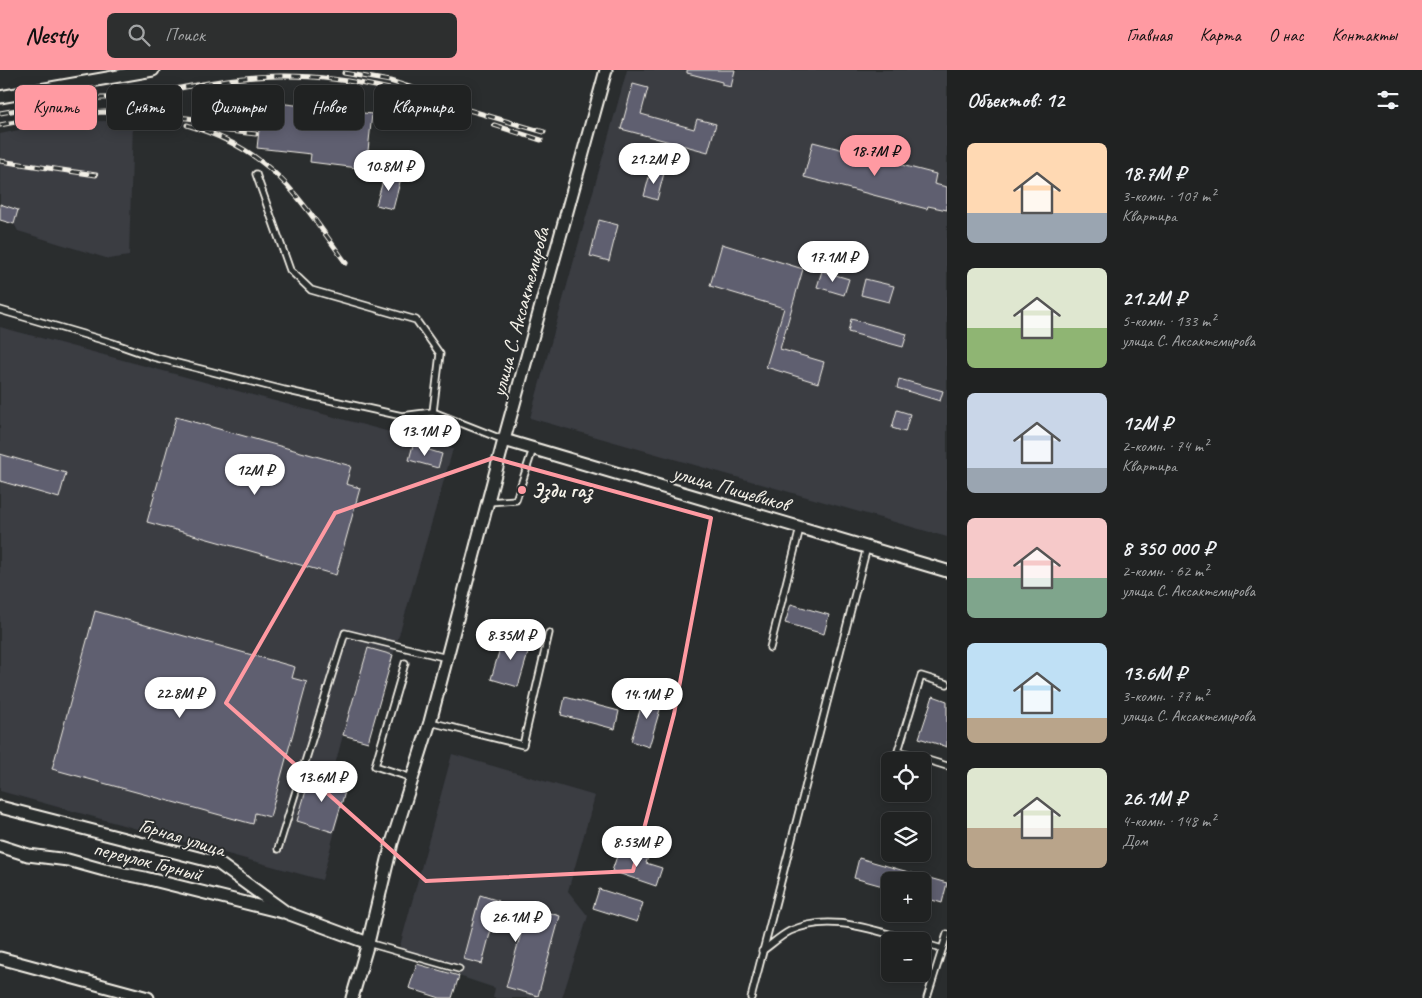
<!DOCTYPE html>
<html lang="ru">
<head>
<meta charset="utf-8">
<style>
	body { margin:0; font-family:Caveat,sans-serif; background:#2d2f2f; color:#f1f3f6; height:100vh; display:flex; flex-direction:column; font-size:19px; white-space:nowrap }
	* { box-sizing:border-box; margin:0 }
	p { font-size:16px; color:#a2a4a5 }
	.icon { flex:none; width:28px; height:28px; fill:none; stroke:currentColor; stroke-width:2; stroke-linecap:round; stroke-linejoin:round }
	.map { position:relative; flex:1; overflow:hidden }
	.sheet { display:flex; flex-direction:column; background:#202222; width:475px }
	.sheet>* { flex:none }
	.banner { position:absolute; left:15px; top:15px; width:475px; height:45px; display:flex; gap:10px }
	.buttons { position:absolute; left:881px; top:682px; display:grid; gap:10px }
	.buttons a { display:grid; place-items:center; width:50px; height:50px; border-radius:8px; background:#202222; box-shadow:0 2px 12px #0003,0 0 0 1px #3d3f40; font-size:25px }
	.price { position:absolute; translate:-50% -42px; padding:0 11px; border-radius:18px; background:#fff; color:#222; font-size:16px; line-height:32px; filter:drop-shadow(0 1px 2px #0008) }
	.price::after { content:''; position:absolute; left:50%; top:30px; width:15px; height:11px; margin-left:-8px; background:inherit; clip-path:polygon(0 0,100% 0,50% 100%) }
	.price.selected { background:#ff9aa2; color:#111 }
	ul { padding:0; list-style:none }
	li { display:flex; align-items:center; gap:15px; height:125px; padding:0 20px }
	li span { display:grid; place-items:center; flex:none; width:140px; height:100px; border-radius:8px; color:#555 }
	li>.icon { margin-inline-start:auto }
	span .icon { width:60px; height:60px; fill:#fffc; stroke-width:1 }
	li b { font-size:21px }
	h2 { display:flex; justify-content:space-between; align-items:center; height:60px; padding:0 20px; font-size:21px }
	.chip { padding:0 18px; border-radius:8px; background:#202222; box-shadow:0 2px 12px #0003,0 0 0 1px #3d3f40; font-size:18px; line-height:45px }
	.chip.selected { background:#ff9aa2; color:#111 }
	header { display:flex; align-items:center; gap:30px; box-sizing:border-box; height:70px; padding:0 25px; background:#ff9aa2; color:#111 }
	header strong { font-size:24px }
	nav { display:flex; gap:28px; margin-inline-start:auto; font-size:18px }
	.search { width:350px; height:45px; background:#2d2f2f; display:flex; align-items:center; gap:12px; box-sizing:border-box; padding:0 18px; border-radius:8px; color:#a2a4a5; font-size:19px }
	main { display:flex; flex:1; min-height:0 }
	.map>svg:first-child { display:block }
	.built { fill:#3a3c42 }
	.building { fill:#5e5e70; stroke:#f4f1e8 }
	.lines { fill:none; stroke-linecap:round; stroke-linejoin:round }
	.lane-casing { stroke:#f4f1e8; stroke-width:9 }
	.street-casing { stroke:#f4f1e8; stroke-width:15 }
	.lane { stroke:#2a2d2e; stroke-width:5.5 }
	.street { stroke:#2a2d2e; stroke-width:11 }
	.rail-casing { stroke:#f4f1e8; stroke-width:5 }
	.rail { stroke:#2a2d2e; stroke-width:3; stroke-dasharray:9; stroke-linecap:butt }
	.marked { fill:none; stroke:#ff9aa2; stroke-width:4; stroke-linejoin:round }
	.poi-dot { fill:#ff9aa2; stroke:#2a2d2e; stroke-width:2 }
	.labels { text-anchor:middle; stroke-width:4; stroke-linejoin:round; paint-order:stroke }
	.street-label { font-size:21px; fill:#f4f1e8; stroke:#2a2d2e }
	.poi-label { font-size:21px; font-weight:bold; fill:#f4f1e8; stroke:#2a2d2e; text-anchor:start }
</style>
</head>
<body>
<header>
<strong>Nestly</strong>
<div class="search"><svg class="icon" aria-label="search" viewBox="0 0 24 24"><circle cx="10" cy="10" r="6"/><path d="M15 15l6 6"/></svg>Поиск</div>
<nav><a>Главная</a><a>Карта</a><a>О нас</a><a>Контакты</a></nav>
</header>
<main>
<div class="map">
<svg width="947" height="928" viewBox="0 0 947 928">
	<rect width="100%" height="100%" fill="#2a2d2e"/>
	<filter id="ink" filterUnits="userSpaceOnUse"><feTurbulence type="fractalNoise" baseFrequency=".02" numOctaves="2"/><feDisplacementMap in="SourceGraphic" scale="10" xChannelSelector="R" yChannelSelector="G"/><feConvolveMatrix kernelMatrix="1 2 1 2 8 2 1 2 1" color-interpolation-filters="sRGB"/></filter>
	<g filter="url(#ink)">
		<g class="built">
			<path d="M 627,0 L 947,0 L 947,467 L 530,348 Z"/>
			<path d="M 108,51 L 133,53 L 129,186 L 109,189 L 18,161 L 14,154 L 0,150 L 0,64 L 55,52 Z"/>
			<path d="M 0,257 L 453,379 L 368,672 L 343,665 L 331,710 L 347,715 L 322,810 L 0,721 Z"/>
			<path d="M 452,684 L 595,726 L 568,821 L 588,846 L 562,928 L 493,928 L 495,918 L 405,888 L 400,876 Z"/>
		</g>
		<g class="building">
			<path d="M 687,0 L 735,0 L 731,17 L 722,15 L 722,12 L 687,3 Z"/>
			<path d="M 633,14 L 648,18 L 641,44 L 694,59 L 697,49 L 716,54 L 708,82 L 621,59 Z"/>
			<path d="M 269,32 L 372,44 L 366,99 L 310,92 L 311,84 L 257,78 L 260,51 L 266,52 Z"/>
			<path d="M 813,72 L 936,104 L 934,114 L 947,117 L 947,140 L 928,136 L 927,139 L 804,107 Z"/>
			<path d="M 651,100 L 664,103 L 657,130 L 644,126 Z"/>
			<path d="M 385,104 L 401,108 L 393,139 L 376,135 Z"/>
			<path d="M 0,134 L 18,140 L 14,154 L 0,150 Z"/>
			<path d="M 599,150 L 618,155 L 609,191 L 590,186 Z"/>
			<path d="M 722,174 L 803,199 L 780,279 L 824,292 L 818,313 L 766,297 L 784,238 L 710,216 Z"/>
			<path d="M 822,201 L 849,209 L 844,225 L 817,217 Z"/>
			<path d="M 865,209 L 894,216 L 889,232 L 861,225 Z"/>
			<path d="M 851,249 L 907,264 L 903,277 L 848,262 Z"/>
			<path d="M 899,309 L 943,321 L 940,331 L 897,318 Z"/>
			<path d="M 897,340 L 910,344 L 905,362 L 892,358 Z"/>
			<path d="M 176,347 L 351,396 L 346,414 L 360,418 L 336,505 L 147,452 Z"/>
			<path d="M 413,375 L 442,384 L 438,398 L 409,390 Z"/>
			<path d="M 0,384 L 66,403 L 59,428 L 0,411 Z"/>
			<path d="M 791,534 L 829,545 L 824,564 L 785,553 Z"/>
			<path d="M 95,541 L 295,597 L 292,608 L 307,612 L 270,747 L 255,743 L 253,754 L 52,699 Z"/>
			<path d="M 504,565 L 531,573 L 518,617 L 491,609 Z"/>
			<path d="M 368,578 L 393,585 L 368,672 L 343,665 Z"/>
			<path d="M 645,623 L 663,629 L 649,677 L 631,671 Z"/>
			<path d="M 933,626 L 947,631 L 947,677 L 919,668 Z"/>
			<path d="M 565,627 L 619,641 L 615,659 L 561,645 Z"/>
			<path d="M 311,704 L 347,715 L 333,762 L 297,751 Z"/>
			<path d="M 634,782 L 648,787 L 646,793 L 662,798 L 656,816 L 612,801 L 618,783 L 632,788 Z"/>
			<path d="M 859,788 L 947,813 L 942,833 L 922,827 L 922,811 L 890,811 L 890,818 L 854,808 Z"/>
			<path d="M 599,819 L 643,833 L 637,852 L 593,838 Z"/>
			<path d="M 480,825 L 499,831 L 497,839 L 526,847 L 529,837 L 560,846 L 538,926 L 506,917 L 523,856 L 494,848 L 482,894 L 463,889 Z"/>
			<path d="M 417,894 L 459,906 L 452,928 L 440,928 L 409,918 Z"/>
		</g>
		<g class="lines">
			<defs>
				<g id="lane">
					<path d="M 256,104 L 290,200 L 311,220 L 416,250 L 440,284 L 433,342"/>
					<path d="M 0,240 L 113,273 L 153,287 L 284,320 L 402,346 L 433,342 L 504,370"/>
					<path d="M 488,432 L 516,430 L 533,379"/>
					<path d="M 770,578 L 800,458"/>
					<path d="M 405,593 L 375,696 L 412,708"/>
					<path d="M 947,614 L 921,606 L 898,681 L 947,696"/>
					<path d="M 430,652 L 523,675 L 549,563"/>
					<path d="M 278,779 L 345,563 L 447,588"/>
					<path d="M 368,873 L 459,899"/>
					<path d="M 922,873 L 942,879"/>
					<path d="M 762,881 C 771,875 780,866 790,861 C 831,842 874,861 914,871"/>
					<path d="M 751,928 L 867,477"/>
					<path d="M 927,928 L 947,864"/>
				</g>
				<g id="street">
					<path d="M 0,27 L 153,0"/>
					<path d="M 504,370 L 947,501"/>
					<path d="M 0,737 L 218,793 L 287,843 L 368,873"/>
					<path d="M 0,776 L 28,785 L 68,790 L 104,800 L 145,808 L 282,842"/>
					<path d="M 0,888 L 148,928"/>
					<path d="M 352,928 L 368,873 L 392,773 L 430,652 L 504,370 L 606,0"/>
				</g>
			</defs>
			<use href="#lane" class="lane-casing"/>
			<use href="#street" class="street-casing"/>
			<use href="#lane" class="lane"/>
			<use href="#street" class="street"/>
			<defs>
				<g id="rail">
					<path d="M 344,3 L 390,11 L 422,21"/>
					<path d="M 78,29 C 99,28 121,28 142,25 C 190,17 237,5 285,6 C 372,6 461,39 544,62"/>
					<path d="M 0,43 L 84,28"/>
					<path d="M 0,55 L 51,45 L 105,42 L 187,48 L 257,57"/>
					<path d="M 187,55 C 213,63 237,73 259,90 C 295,116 320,158 346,193"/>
					<path d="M 494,55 L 541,70"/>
					<path d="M 211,59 L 256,64"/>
					<path d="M 0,91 L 96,105"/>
				</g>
			</defs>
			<use href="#rail" class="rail-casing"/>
			<use href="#rail" class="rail"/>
		</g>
	</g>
	<path class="marked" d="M 493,388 L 711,448 L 674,644 L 633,801 L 426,811 L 226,633 L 335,443 Z"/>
	<circle class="poi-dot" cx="522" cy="420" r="5"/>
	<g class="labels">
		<g class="street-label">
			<text transform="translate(520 242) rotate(-75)" y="7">улица С. Аксактемирова</text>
			<text transform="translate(731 418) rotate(16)" y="7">улица Пищевиков</text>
			<text transform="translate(182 767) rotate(17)" y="7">Горная улица</text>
			<text transform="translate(148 791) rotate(14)" y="7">переулок Горный</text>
		</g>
		<g class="poi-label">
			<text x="532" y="427">Эзди газ</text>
		</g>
	</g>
</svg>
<div class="buttons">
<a><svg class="icon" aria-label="locate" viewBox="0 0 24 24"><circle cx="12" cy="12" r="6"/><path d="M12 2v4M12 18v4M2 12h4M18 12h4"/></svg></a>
<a><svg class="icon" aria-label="layers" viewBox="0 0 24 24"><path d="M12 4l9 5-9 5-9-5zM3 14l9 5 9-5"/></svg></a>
<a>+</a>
<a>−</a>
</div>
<b class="price selected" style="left:875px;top:107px">18.7M ₽</b>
<b class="price" style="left:654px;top:115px">21.2M ₽</b>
<b class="price" style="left:389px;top:122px">10.8M ₽</b>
<b class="price" style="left:833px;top:213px">17.1M ₽</b>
<b class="price" style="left:425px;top:387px">13.1M ₽</b>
<b class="price" style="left:255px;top:426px">12M ₽</b>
<b class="price" style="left:511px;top:591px">8.35M ₽</b>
<b class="price" style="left:180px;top:649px">22.8M ₽</b>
<b class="price" style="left:647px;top:650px">14.1M ₽</b>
<b class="price" style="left:322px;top:733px">13.6M ₽</b>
<b class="price" style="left:637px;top:798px">8.53M ₽</b>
<b class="price" style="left:516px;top:873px">26.1M ₽</b>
<div class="banner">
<a class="chip selected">Купить</a>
<a class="chip">Снять</a>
<a class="chip">Фильтры</a>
<a class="chip">Новое</a>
<a class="chip">Квартира</a>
</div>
</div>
<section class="sheet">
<h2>Объектов: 12<svg class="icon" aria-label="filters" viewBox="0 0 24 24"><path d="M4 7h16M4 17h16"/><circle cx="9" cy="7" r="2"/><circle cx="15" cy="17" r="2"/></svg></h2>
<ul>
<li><span style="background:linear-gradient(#ffd9b3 70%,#9aa5b1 0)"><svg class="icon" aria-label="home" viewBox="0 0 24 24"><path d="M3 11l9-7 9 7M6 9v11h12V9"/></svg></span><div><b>18.7M ₽</b><p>3-комн. · 107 m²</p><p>Квартира</p></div></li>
<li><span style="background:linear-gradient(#dfe7d0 60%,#8fb573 0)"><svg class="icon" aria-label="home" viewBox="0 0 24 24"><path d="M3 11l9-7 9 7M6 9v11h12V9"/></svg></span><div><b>21.2M ₽</b><p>5-комн. · 133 m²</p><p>улица С. Аксактемирова</p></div></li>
<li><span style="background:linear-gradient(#c9d6e8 75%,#9aa5b1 0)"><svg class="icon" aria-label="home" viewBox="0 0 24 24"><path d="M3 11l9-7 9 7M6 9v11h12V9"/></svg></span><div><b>12M ₽</b><p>2-комн. · 74 m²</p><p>Квартира</p></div></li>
<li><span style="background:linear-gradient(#f6c9c9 60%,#7fa58c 0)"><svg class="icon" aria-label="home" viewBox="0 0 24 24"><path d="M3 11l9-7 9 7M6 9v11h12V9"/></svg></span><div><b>8 350 000 ₽</b><p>2-комн. · 62 m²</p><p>улица С. Аксактемирова</p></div></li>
<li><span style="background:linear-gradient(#bfe0f5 75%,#b9a48a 0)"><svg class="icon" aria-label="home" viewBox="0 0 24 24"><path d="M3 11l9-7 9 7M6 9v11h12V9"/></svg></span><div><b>13.6M ₽</b><p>3-комн. · 77 m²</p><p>улица С. Аксактемирова</p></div></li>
<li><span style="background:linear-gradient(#dfe7d0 60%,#b9a48a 0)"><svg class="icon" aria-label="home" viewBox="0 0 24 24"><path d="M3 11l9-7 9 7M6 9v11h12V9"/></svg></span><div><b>26.1M ₽</b><p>4-комн. · 148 m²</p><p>Дом</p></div></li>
</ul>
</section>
</main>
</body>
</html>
